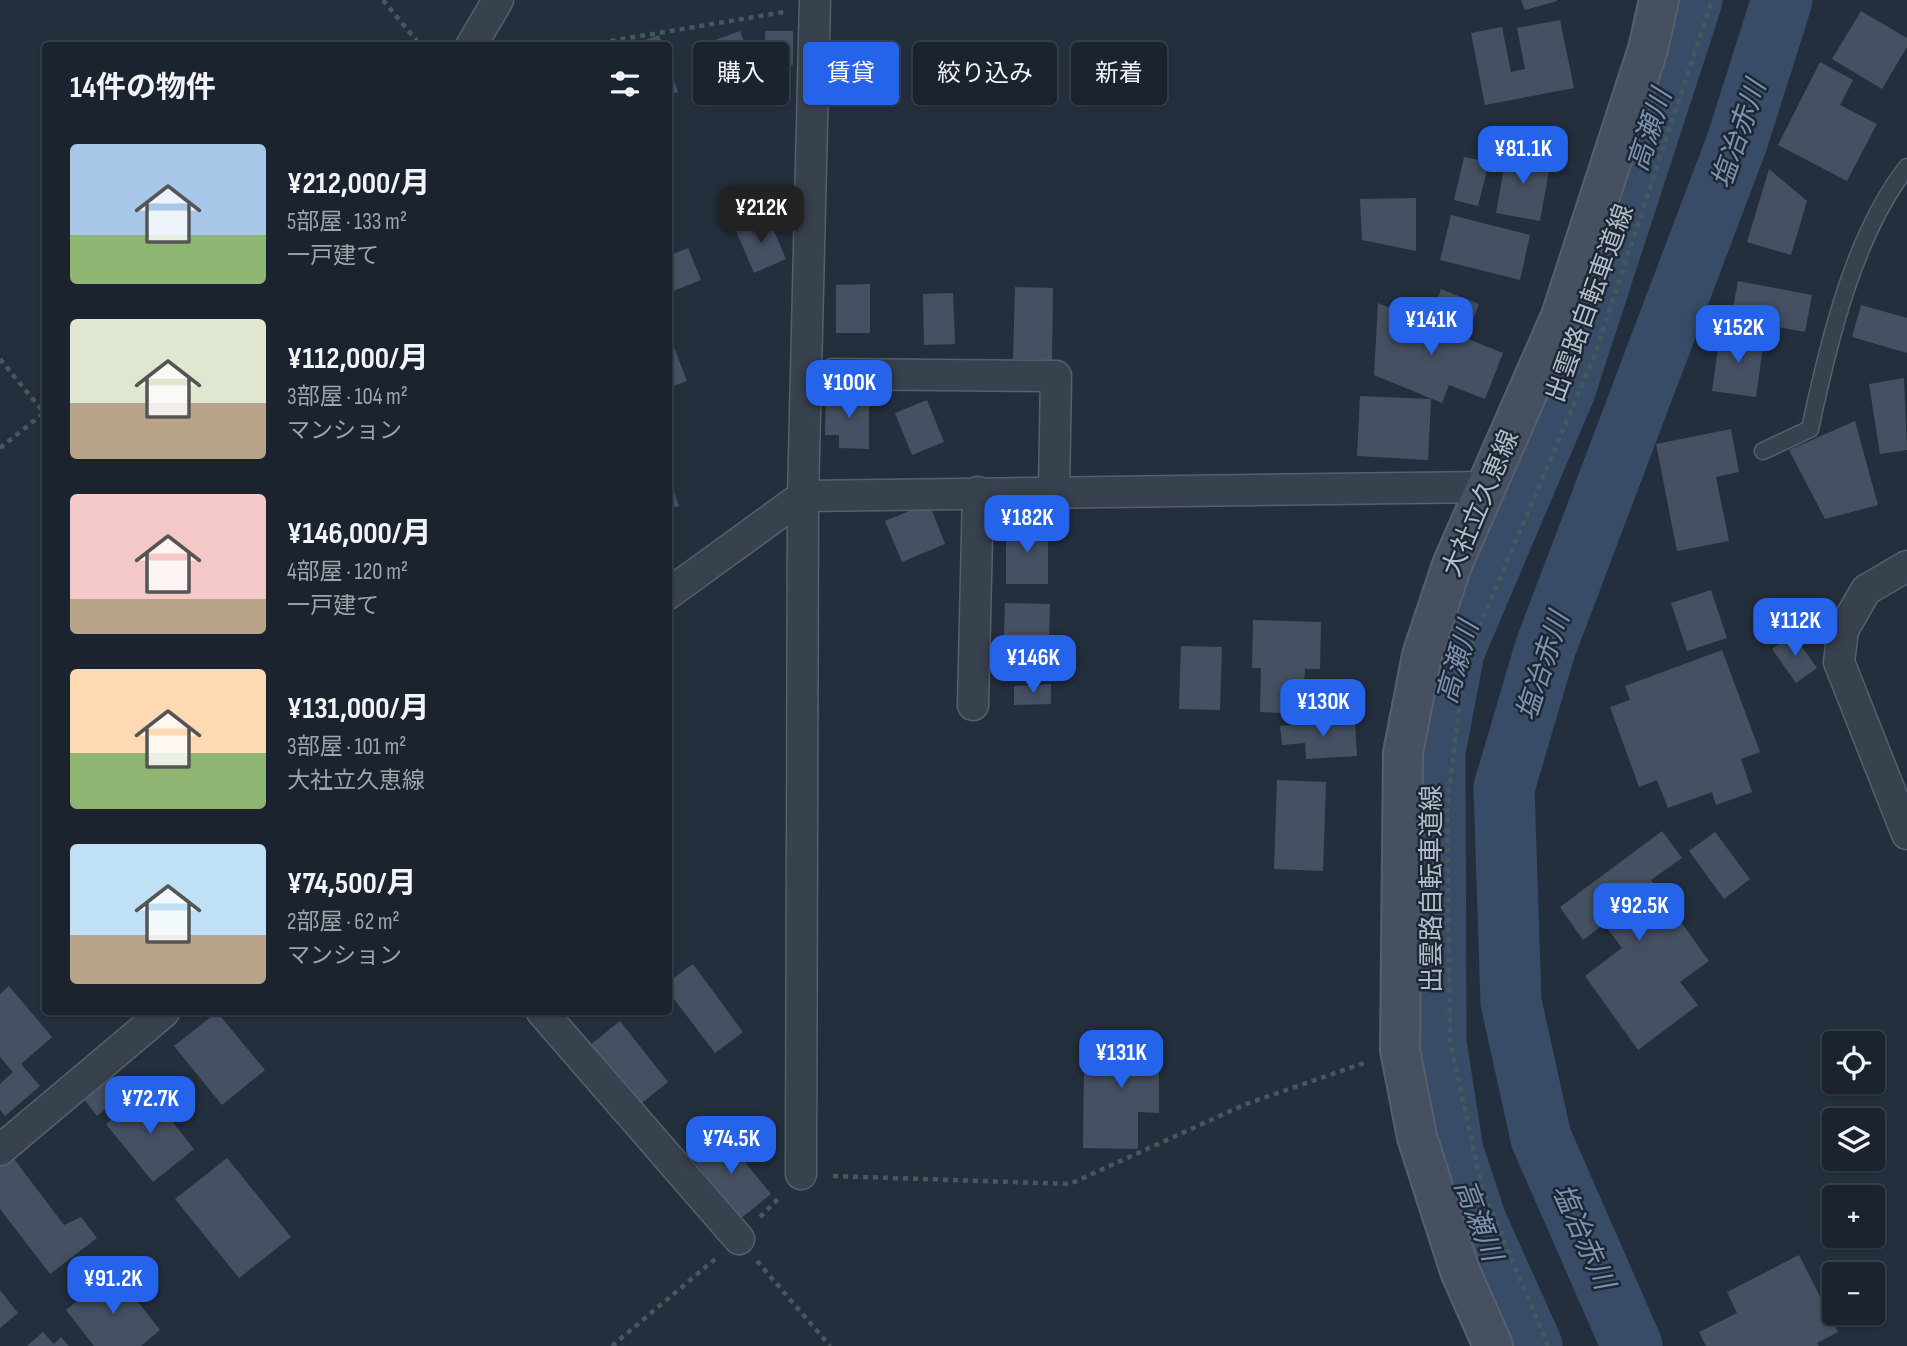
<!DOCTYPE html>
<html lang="ja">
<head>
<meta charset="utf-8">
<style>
	body { margin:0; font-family:"Sofia Sans Condensed","Noto Sans JP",sans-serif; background:#242b36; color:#f1f3f6; height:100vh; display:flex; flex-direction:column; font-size:26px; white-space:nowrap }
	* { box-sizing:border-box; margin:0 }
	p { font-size:23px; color:#a0a4aa }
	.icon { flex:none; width:38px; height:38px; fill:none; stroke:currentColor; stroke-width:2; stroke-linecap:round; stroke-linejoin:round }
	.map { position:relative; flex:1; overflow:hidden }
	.sheet { position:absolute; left:42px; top:42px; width:630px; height:973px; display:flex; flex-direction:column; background:#1b232e; border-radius:7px; box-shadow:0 2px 5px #0004,0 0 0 2px #39404a }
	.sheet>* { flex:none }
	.hud { position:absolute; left:693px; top:42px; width:665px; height:63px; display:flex; gap:14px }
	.controls { position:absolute; left:1822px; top:1031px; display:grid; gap:14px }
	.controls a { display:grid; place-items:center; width:63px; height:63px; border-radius:7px; background:#1b232e; box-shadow:0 2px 5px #0004,0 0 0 2px #39404a; font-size:35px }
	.price { position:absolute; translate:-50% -60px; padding:0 16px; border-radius:14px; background:#2563eb; color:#fff; font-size:23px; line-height:46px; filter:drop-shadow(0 2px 4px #0008) }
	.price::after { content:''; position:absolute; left:50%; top:42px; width:21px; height:16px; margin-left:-10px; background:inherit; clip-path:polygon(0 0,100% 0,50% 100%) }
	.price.current { background:#222; color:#fff }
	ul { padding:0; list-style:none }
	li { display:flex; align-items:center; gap:21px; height:175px; padding:0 28px }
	li span { display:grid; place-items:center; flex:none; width:196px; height:140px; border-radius:7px; color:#555 }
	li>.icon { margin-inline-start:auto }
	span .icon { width:84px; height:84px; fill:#fffc; stroke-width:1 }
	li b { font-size:30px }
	h2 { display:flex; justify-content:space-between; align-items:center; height:84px; padding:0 28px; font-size:30px }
	.pill { padding:0 24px; border-radius:7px; background:#1b232e; box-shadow:0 2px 5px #0004,0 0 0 2px #39404a; font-size:24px; line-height:63px }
	.pill.current { background:#2563eb; color:#fff }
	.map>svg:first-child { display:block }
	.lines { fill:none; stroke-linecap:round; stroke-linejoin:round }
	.river { stroke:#394c67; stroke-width:61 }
	.building { fill:#455162 }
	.lane-casing { stroke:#565f6c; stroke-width:19 }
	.street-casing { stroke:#565f6c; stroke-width:33 }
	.secondary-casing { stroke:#565f6c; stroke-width:42 }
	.path { stroke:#44595c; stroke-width:4.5; stroke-dasharray:5 5; stroke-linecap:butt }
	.lane { stroke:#38414e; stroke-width:16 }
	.street { stroke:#38414e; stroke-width:30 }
	.secondary { stroke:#465061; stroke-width:38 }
	.labels { text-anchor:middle; stroke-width:5; stroke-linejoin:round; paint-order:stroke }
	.street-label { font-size:26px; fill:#b4bcc9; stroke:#1d2633 }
	.water-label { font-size:28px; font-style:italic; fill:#7c92b1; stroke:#1d2633 }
</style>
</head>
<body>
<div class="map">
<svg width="1907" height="1346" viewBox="0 0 1907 1346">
	<rect width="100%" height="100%" fill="#242f3e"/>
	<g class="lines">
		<g class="river">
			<path d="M 1532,1346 L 1476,1221 L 1453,1151 L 1436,1043 L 1435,752 L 1454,651 L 1565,390 L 1692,0"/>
			<path d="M 1632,1346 L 1541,1138 L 1511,1002 L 1504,788 L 1545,649 L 1737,142 L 1782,0"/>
		</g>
	</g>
	<g class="building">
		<path d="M 1521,0 L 1557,0 L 1557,1 L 1525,10 Z"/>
		<path d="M 1861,11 L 1907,38 L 1907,47 L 1882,89 L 1832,59 Z"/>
		<path d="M 1560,20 L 1574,88 L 1485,105 L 1471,33 L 1502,27 L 1511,72 L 1525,69 L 1517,28 Z"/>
		<path d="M 740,31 L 756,77 L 718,92 L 701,45 Z"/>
		<rect x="765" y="31" width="28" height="34"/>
		<path d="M 659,35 L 663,46 L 631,46 L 631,45 Z"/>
		<path d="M 1820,62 L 1853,80 L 1840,105 L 1877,124 L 1847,181 L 1778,145 Z"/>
		<path d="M 668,64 L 678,92 L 668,95 Z"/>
		<path d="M 1507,151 L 1551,160 L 1540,221 L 1496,213 Z"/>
		<path d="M 1464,157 L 1489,162 L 1478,206 L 1454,200 Z"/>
		<path d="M 1769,169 L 1807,201 L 1791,255 L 1747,242 Z"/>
		<path d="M 1416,198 L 1416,251 L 1362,240 L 1360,199 Z"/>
		<path d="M 1451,215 L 1530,235 L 1520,280 L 1440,260 Z"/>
		<path d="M 768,217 L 786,259 L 754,273 L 736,231 Z"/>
		<path d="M 688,248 L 701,280 L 668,293 L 668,256 Z"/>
		<path d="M 1738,281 L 1812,295 L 1805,332 L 1731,318 Z"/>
		<path d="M 870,284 L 870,333 L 836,333 L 836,285 Z"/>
		<path d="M 1015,287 L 1053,288 L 1052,360 L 1013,359 Z"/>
		<path d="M 1441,289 L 1479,304 L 1468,332 L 1430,318 Z"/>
		<path d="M 953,293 L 955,344 L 924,345 L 923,294 Z"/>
		<path d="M 1378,303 L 1503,353 L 1485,399 L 1449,385 L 1442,403 L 1374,375 Z"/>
		<path d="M 1861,305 L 1907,318 L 1907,353 L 1852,337 Z"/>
		<path d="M 668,332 L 687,381 L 668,388 Z"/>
		<path d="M 1720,333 L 1764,340 L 1756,397 L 1712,391 Z"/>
		<path d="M 1904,378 L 1907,450 L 1880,454 L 1869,384 Z"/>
		<path d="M 826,395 L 869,395 L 869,449 L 839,448 L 839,435 L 825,435 Z"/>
		<path d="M 1360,396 L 1431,399 L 1428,460 L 1357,456 Z"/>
		<path d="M 927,400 L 944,442 L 912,455 L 895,413 Z"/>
		<path d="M 1855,421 L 1878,505 L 1825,519 L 1789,450 Z"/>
		<path d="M 1731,429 L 1739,472 L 1716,477 L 1729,541 L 1677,551 L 1656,444 Z"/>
		<path d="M 668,474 L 679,506 L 668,509 Z"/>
		<path d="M 929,503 L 945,544 L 902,562 L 885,521 Z"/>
		<path d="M 1048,526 L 1048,584 L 1006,584 L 1006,527 Z"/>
		<path d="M 1711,590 L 1727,638 L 1687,651 L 1671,603 Z"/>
		<path d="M 1005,603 L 1050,604 L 1048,673 L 1003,671 Z"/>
		<path d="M 1253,620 L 1321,622 L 1320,669 L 1305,669 L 1303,714 L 1260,712 L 1261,668 L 1252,668 Z"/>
		<path d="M 1793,634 L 1817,668 L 1796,683 L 1772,649 Z"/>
		<path d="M 1181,646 L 1222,647 L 1220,710 L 1179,709 Z"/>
		<path d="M 1722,650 L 1760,752 L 1741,759 L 1752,792 L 1716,805 L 1712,792 L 1668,808 L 1657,780 L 1639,787 L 1610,707 L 1630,700 L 1625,686 Z"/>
		<path d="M 1051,684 L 1051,704 L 1014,705 L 1014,686 Z"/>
		<path d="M 1355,721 L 1357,756 L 1306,759 L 1305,743 L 1282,745 L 1280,726 Z"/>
		<path d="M 1277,780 L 1326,782 L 1323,871 L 1274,869 Z"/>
		<path d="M 1662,831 L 1682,858 L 1651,880 L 1709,961 L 1680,982 L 1698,1005 L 1638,1050 L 1585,976 L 1622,948 L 1604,924 L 1583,940 L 1560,907 Z"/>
		<path d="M 1715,832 L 1750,879 L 1724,899 L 1689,851 Z"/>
		<path d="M 693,964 L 743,1032 L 715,1053 L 668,991 L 668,982 Z"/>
		<path d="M 9,986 L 52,1037 L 21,1064 L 40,1086 L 5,1116 L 0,1110 L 0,1084 L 13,1072 L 0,1057 L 0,994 Z"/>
		<path d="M 217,1012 L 265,1070 L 222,1105 L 174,1046 Z"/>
		<path d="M 620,1021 L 668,1082 L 638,1106 L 590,1045 Z"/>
		<path d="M 1100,1033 L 1159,1033 L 1159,1113 L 1138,1112 L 1138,1149 L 1083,1148 L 1084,1065 L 1100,1065 Z"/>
		<path d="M 106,1074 L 122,1096 L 97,1116 L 80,1094 Z"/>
		<path d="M 148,1091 L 194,1149 L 153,1182 L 106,1124 Z"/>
		<path d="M 722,1134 L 771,1194 L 740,1219 L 692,1158 Z"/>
		<path d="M 11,1155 L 64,1225 L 81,1217 L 97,1238 L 50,1274 L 0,1209 L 0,1163 Z"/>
		<path d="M 227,1158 L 291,1237 L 239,1278 L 175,1199 Z"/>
		<path d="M 1799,1255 L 1838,1332 L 1817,1343 L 1819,1346 L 1706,1346 L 1699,1332 L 1737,1313 L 1727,1292 Z"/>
		<path d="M 114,1271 L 160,1330 L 141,1346 L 94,1346 L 66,1310 Z"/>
		<path d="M 0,1290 L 18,1313 L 0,1328 Z"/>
		<path d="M 43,1332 L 54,1344 L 61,1337 L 69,1346 L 27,1346 Z"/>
	</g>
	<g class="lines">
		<defs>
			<path id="lane" d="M 1763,451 L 1810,429 C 1828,345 1853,236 1907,167"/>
			<g id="street">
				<path d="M 471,46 L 498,0"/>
				<path d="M 833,374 L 1056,376 L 1054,491"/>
				<path d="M 1907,566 L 1866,590 L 1843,630 L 1839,662 L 1907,834"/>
				<path d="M 668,594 L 803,496 L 1485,487"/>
				<path d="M 973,705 L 978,492"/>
				<path d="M 542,1012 L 739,1239"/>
				<path d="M 0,1150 L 164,1012"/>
				<path d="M 801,1174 L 803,496 L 815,0"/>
			</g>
			<path id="secondary" d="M 1493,1346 L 1460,1271 L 1417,1137 L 1400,1050 L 1403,753 L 1422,655 L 1452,565 L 1561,316 L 1648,49 L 1659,0"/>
		</defs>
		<use href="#lane" class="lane-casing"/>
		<use href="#street" class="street-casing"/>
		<use href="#secondary" class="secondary-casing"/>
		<g class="path">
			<path d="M 383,0 L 421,46"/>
			<path d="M 581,46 L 784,12"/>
			<path d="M 0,359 L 46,415"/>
			<path d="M 0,448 L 45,412"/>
			<path d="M 833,1176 L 1070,1184 L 1246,1104 L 1367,1062"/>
			<path d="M 760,1217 L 781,1196"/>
			<path d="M 757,1261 L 830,1346"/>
			<path d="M 612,1346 L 715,1259"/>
			<path d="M 1548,1346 L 1482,1188 L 1450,1041 L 1447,807 L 1465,660 L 1594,357 L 1712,0"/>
		</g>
		<use href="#lane" class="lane"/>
		<use href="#street" class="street"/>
		<use href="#secondary" class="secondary"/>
	</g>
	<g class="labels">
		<g class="street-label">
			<text transform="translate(1589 303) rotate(-70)" y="9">出雲路自転車道線</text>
			<text transform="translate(1480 503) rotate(-67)" y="9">大社立久恵線</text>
			<text transform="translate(1431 889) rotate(-90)" y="9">出雲路自転車道線</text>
		</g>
		<g class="water-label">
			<text transform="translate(1649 130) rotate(-72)" y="10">高瀬川</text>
			<text transform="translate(1738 134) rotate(-71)" y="10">塩冶赤川</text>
			<text transform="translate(1457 662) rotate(-74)" y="10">高瀬川</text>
			<text transform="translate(1542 666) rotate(-72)" y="10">塩冶赤川</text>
			<text transform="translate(1479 1220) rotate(69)" y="10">高瀬川</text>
			<text transform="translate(1584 1236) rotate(66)" y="10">塩冶赤川</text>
		</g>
	</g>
</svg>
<div class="controls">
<a><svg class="icon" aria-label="locate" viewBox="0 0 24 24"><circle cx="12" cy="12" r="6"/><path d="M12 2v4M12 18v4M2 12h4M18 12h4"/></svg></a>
<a><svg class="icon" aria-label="layers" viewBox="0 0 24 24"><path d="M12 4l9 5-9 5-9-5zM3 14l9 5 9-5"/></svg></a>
<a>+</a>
<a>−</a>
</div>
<b class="price" style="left:1523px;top:186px">¥81.1K</b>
<b class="price current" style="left:761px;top:245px">¥212K</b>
<b class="price" style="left:1431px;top:357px">¥141K</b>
<b class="price" style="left:1738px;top:365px">¥152K</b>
<b class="price" style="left:849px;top:420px">¥100K</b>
<b class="price" style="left:1027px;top:555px">¥182K</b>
<b class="price" style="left:1795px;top:658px">¥112K</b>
<b class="price" style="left:1033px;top:695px">¥146K</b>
<b class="price" style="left:1323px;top:739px">¥130K</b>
<b class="price" style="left:1639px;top:943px">¥92.5K</b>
<b class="price" style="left:1121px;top:1090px">¥131K</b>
<b class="price" style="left:150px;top:1136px">¥72.7K</b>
<b class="price" style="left:731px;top:1176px">¥74.5K</b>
<b class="price" style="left:113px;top:1316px">¥91.2K</b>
<div class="hud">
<a class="pill">購入</a>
<a class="pill current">賃貸</a>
<a class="pill">絞り込み</a>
<a class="pill">新着</a>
</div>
<section class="sheet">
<h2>14件の物件<svg class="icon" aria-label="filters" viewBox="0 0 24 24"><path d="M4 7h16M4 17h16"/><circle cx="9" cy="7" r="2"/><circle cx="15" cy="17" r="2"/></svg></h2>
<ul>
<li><span style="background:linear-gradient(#a9c7e8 65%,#8fb573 0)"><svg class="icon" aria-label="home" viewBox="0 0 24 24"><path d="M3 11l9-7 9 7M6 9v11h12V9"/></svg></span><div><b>¥212,000/月</b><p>5部屋 · 133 m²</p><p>一戸建て</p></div></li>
<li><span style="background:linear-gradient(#dfe7d0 60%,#b9a48a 0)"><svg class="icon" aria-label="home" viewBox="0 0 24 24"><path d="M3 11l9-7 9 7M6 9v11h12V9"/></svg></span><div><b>¥112,000/月</b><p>3部屋 · 104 m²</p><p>マンション</p></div></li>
<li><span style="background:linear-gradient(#f6c9c9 75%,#b9a48a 0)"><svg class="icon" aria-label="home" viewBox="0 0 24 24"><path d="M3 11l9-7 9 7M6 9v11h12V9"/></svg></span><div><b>¥146,000/月</b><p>4部屋 · 120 m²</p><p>一戸建て</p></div></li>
<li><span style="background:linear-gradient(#ffd9b3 60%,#8fb573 0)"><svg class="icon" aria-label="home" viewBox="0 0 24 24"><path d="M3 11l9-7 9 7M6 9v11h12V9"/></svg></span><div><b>¥131,000/月</b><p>3部屋 · 101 m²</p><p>大社立久恵線</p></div></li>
<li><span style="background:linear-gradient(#bfe0f5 65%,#b9a48a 0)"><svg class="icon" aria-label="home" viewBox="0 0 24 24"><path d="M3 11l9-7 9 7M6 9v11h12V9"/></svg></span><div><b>¥74,500/月</b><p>2部屋 · 62 m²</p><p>マンション</p></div></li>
</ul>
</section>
</div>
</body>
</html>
